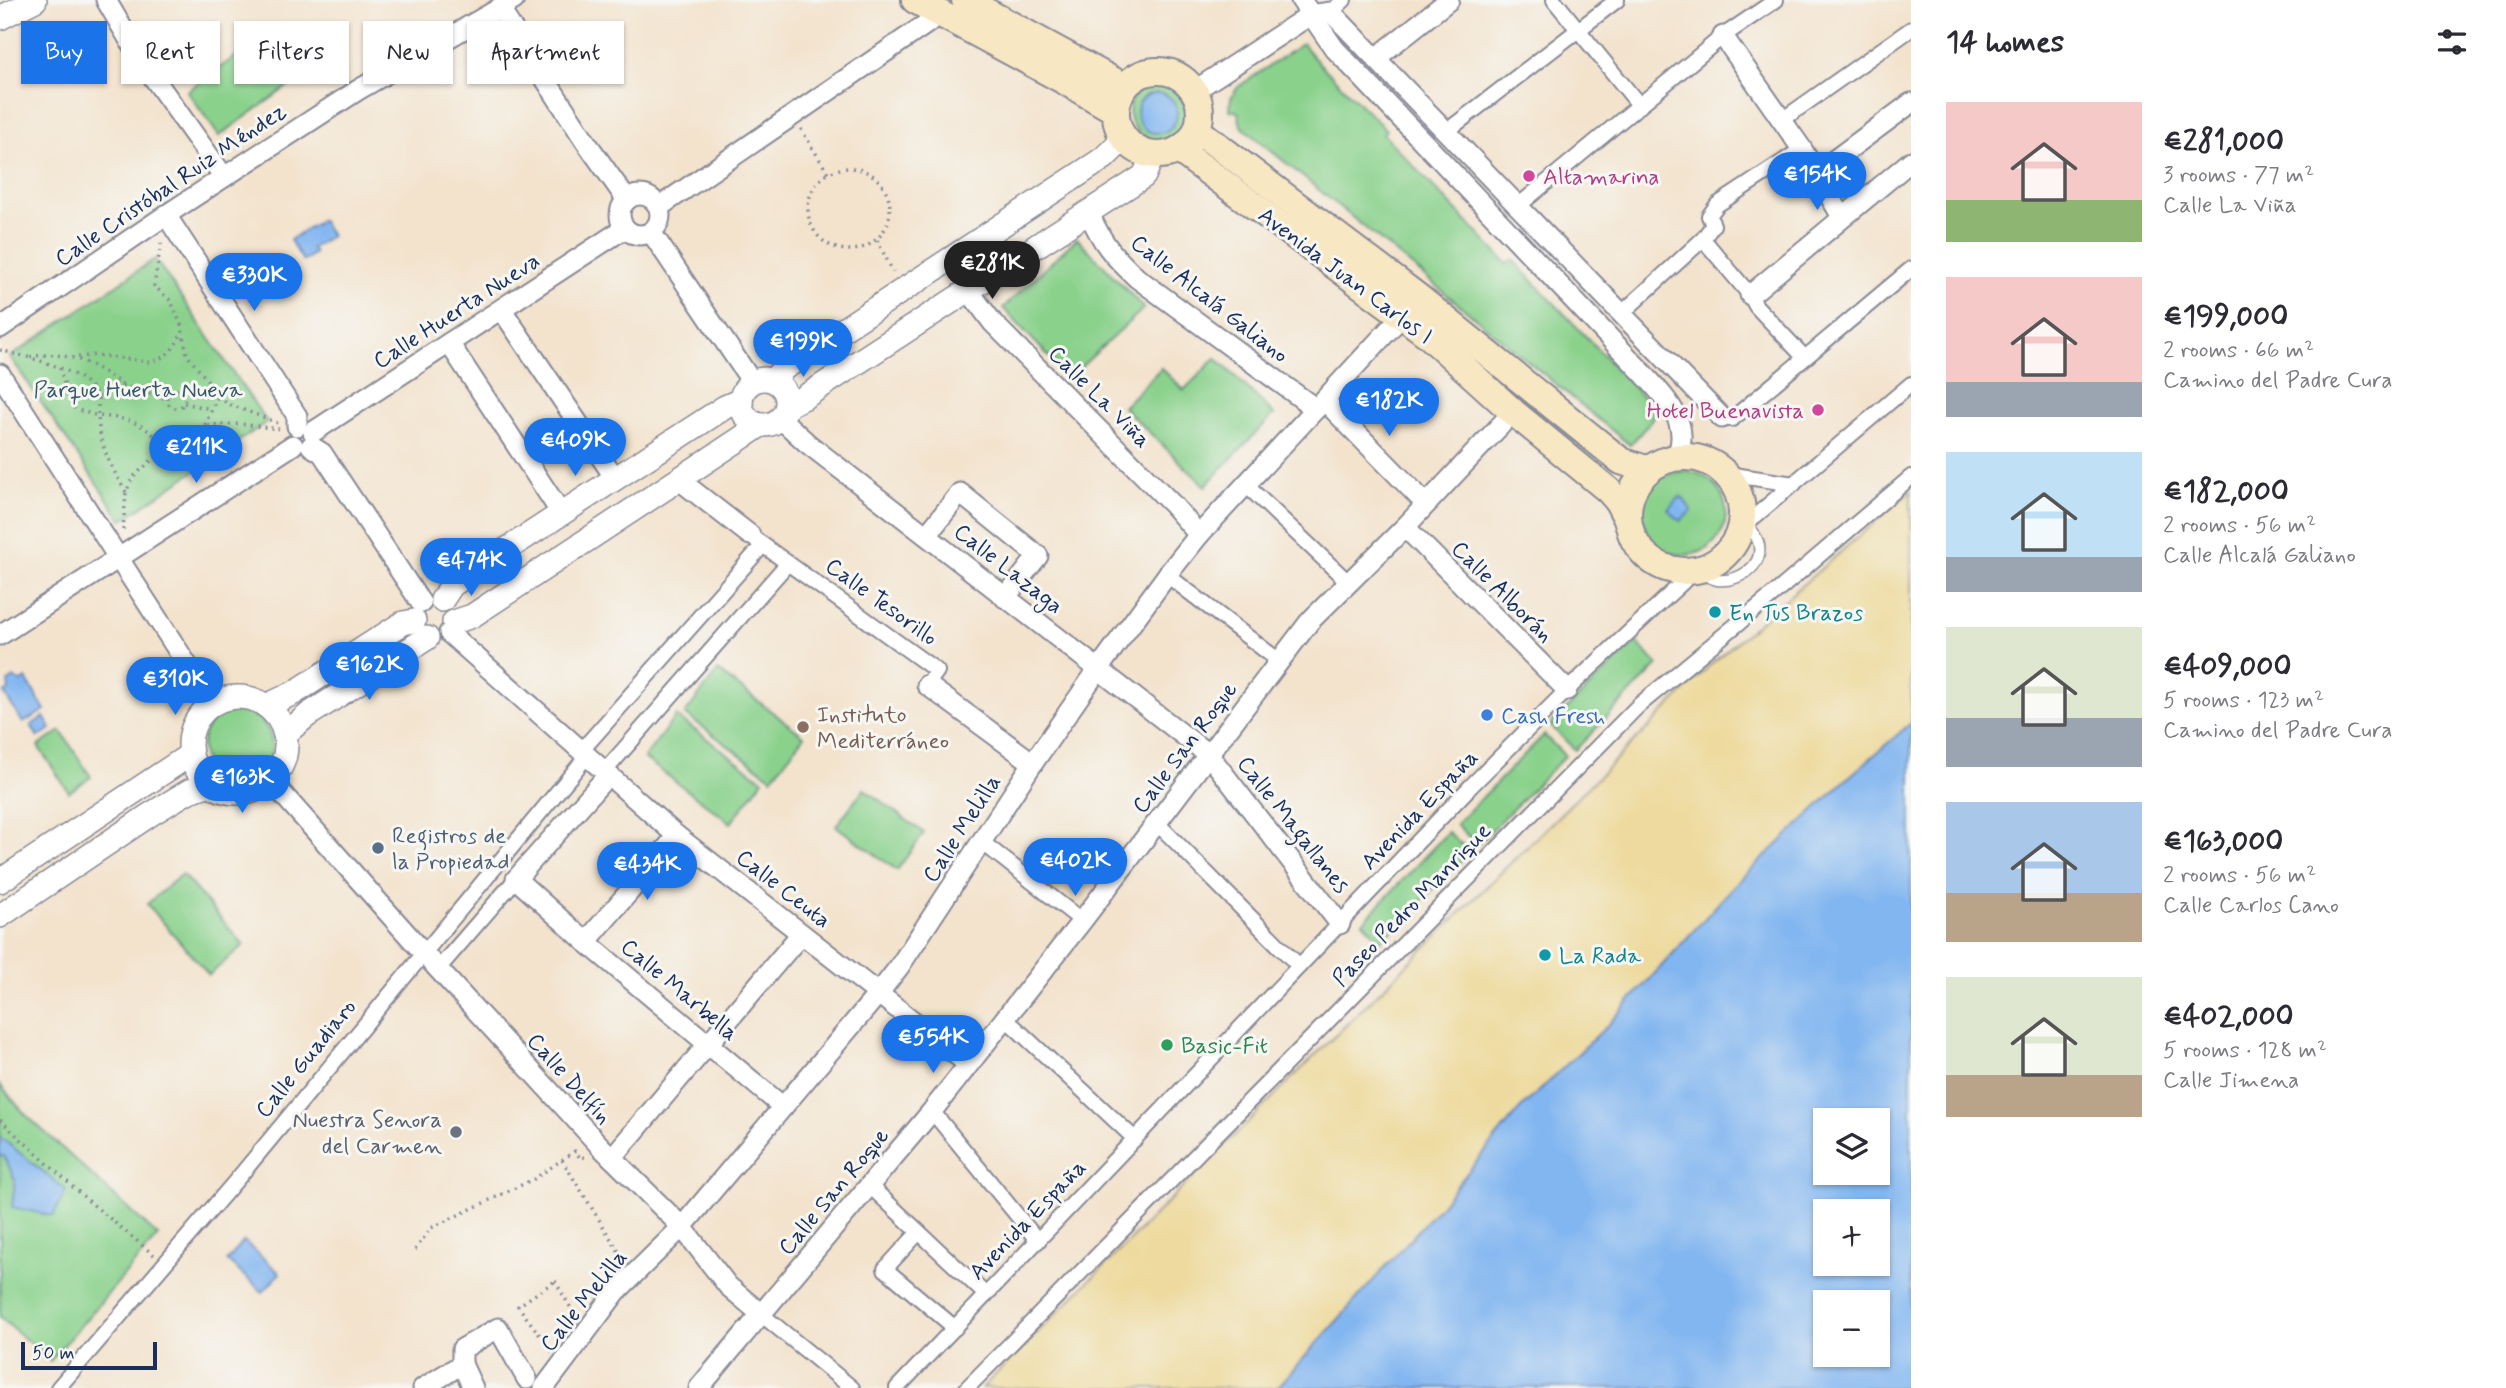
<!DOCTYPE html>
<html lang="en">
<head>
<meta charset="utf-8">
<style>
	body { margin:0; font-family:Mynerve,sans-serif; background:#f2f2f3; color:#2b2b33; height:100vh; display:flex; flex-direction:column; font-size:26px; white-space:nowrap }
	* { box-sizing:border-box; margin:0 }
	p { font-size:23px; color:#7c7c81 }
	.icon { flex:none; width:38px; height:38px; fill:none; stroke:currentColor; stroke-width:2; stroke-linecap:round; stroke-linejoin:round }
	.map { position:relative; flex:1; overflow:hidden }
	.panel { display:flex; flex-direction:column; background:#fff; width:595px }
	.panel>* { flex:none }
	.guide { position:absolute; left:21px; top:21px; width:665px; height:63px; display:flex; gap:14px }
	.fabs { position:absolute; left:1813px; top:1108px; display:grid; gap:14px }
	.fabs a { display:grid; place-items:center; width:77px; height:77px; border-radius:0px; background:#fff; box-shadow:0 2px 5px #0004; font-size:35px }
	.scale { position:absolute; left:21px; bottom:18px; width:136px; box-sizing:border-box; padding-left:7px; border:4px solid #1b2f5e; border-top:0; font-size:19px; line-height:24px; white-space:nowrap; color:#1b2f5e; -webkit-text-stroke:5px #f6f6f2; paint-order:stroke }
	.price { position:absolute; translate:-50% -60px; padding:0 16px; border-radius:24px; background:#1a73e8; color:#fff; font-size:23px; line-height:46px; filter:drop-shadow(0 2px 4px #0008) }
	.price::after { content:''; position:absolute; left:50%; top:42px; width:21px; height:16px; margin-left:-10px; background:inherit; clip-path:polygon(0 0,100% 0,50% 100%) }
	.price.on { background:#222; color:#fff }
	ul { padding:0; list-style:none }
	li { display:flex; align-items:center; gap:21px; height:175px; padding:0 35px }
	li span { display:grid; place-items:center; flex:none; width:196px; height:140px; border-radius:0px; color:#555 }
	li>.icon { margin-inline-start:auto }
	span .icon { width:84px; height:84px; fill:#fffc; stroke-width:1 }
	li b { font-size:30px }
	h2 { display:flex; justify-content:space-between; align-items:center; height:84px; padding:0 35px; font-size:30px }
	.pill { padding:0 24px; border-radius:0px; background:#fff; box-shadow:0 2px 5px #0004; font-size:24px; line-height:63px }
	.pill.on { background:#1a73e8; color:#fff }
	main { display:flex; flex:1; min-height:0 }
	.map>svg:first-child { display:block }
	.green { fill:#8ad18c; stroke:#528075; stroke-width:2; fill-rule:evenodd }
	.sand { fill:#eeda9e; stroke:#84847e; stroke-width:2 }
	.water { fill:#82b6f0; stroke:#4e72a7; stroke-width:2; fill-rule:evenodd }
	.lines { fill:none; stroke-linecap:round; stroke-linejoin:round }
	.service-casing { stroke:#878996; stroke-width:13 }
	.pedestrian-casing { stroke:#878996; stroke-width:18 }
	.minor-casing { stroke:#878996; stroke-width:23 }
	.tertiary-casing { stroke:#878996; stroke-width:26 }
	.secondary-casing { stroke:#878996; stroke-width:30 }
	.path { stroke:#878996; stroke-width:3.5; stroke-dasharray:2 5; stroke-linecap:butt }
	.service { stroke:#fff; stroke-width:10 }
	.pedestrian { stroke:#fff; stroke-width:14 }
	.minor { stroke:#fff; stroke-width:19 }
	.tertiary { stroke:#fff; stroke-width:23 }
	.secondary { stroke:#f8e7c3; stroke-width:26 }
	.hotel-dot { fill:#d1479c; stroke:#f6f6f2; stroke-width:2.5 }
	.culture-dot { fill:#0f9aa8; stroke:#f6f6f2; stroke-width:2.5 }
	.shop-dot { fill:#3f7fe0; stroke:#f6f6f2; stroke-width:2.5 }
	.education-dot { fill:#8d6e63; stroke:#f6f6f2; stroke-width:2.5 }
	.service-dot { fill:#5c6f8a; stroke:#f6f6f2; stroke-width:2.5 }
	.leisure-dot { fill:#2e9e5b; stroke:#f6f6f2; stroke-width:2.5 }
	.worship-dot { fill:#6b7280; stroke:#f6f6f2; stroke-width:2.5 }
	.labels { text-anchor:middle; stroke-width:6; stroke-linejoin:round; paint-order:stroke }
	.hotel-label { font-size:23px; fill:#b23c85; stroke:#f6f6f2; text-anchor:start }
	.street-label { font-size:23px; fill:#1b2f5e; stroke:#f6f6f2 }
	.park-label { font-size:23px; fill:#37586a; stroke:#f6f6f2 }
	.culture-label { font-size:23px; fill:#0d838f; stroke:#f6f6f2; text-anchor:start }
	.education-label { font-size:23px; fill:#785e54; stroke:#f6f6f2; text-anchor:start }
	.shop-label { font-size:23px; fill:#366cbe; stroke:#f6f6f2; text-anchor:start }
	.service-label { font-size:23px; fill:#4e5e75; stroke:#f6f6f2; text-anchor:start }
	.leisure-label { font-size:23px; fill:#27864d; stroke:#f6f6f2; text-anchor:start }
	.worship-label { font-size:23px; fill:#5b616d; stroke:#f6f6f2; text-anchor:end }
</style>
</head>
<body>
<main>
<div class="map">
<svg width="1911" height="1388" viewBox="0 0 1911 1388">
	<rect width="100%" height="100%" fill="#f6f6f2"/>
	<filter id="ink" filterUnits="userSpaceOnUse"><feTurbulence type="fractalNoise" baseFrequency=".0143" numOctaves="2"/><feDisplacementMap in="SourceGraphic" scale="14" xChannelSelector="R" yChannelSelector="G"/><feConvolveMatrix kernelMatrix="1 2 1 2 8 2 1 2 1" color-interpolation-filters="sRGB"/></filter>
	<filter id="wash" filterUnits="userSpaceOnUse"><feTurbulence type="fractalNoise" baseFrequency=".00686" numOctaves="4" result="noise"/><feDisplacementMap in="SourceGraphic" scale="28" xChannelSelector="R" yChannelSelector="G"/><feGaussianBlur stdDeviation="1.57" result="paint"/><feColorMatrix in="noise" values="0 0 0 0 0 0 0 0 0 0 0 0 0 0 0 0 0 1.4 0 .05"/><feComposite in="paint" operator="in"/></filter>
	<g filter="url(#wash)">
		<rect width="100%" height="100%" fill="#f3e3cd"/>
		<g class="green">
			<path d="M 272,31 L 304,75 L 219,136 L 187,91 Z"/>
			<path d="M 1303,43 L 1313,57 L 1386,130 L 1383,134 L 1507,264 L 1513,260 L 1656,410 L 1651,421 L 1630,445 L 1241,126 L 1238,112 L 1230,110 L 1231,98 L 1238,87 Z"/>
			<path d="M 1153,84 C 1179,83 1189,103 1185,126 C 1149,170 1099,103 1153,84 ZM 1148,94 L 1172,126 C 1164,134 1154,135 1144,129 C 1138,114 1132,105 1148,94 Z"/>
			<path d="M 1077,238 L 1144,308 L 1069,378 L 1003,308 Z"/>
			<path d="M 155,259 L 267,422 L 122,520 L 10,357 Z"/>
			<path d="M 1442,332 L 1577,441 L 1571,443 L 1440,334 Z"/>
			<path d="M 1216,358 L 1274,414 L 1205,486 L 1123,407 L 1161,368 L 1184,390 Z"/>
			<circle cx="1684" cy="513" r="42"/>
			<path d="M 1636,642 L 1658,665 L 1575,750 L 1550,725 Z"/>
			<path d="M 718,671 L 804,736 L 772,778 L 685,714 Z"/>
			<circle cx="237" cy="746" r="35"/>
			<path d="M 676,716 L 763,780 L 731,823 L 644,758 Z"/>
			<path d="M 61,731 L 91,777 L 69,792 L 38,746 Z"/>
			<path d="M 1544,735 L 1565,756 L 1477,845 L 1456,824 Z"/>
			<path d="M 864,789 L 924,833 L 897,870 L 836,826 Z"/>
			<path d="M 1448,832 L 1470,852 L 1381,941 L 1363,922 Z"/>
			<path d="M 182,874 L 244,945 L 209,975 L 147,904 Z"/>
			<path d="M 0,1085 L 25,1114 L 158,1236 L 50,1361 L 0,1317 Z"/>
		</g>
		<path class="sand" d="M 1911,491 L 1911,723 L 1849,777 L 1736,884 L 1608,1025 L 1519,1110 L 1440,1206 L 1277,1388 L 982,1388 L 1287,1083 L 1650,726 L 1711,664 Z"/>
		<g class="water">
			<circle cx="1157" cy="113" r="20"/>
			<path d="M 321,220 L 331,236 L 312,248 L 315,253 L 303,261 L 290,240 Z"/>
			<path d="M 1680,497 L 1682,497 L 1692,511 L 1680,521 L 1668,509 Z"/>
			<path d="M 15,678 L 21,682 L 26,679 L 45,710 L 23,723 L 4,693 L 9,690 L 8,682 Z"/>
			<path d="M 44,717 L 51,729 L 38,737 L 31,725 Z"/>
			<path d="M 1911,723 L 1911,1388 L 1277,1388 L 1440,1206 L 1519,1110 L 1608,1025 L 1736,884 L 1849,777 ZM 1825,1120 L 1878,1120 L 1878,1172 L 1825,1172 ZM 1825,1211 L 1878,1211 L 1878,1264 L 1825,1264 ZM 1825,1302 L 1878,1302 L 1878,1354 L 1825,1354 Z"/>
			<path d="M 0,1137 L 66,1190 L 53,1216 L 12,1207 L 15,1180 L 4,1156 L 0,1156 Z"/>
			<path d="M 244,1241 L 280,1273 L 263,1292 L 227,1261 Z"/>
		</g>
	</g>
	<g filter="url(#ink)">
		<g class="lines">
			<defs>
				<path id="service" d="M 1697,570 C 1703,574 1710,579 1717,580 C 1737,582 1763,568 1759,545 C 1757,535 1748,525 1743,515"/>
				<g id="pedestrian">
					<path d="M 1554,0 L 1640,106"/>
					<path d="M 1331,12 L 1344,0"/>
					<path d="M 1782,120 L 1911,29"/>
					<path d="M 1447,131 L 1617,0"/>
					<path d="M 1518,206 L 1723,36 L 1776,0"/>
					<path d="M 1703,239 L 1750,295 L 1756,306 L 1804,357"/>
					<path d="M 1621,314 L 1703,239 L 1713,225 L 1709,216 L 1717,205 L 1802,149"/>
					<path d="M 1722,418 L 1732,419 L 1911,269"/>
					<path d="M 1727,474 L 1794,484"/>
					<path d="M 1246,485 L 1348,582"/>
					<path d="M 1740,533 L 1747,523 L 1911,384"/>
					<path d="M 756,540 L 937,671 L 927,685"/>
					<path d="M 1167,575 L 1279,661"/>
					<path d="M 581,751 L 763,545"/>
					<path d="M 604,772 L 788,563"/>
					<path d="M 1157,823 L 1299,966"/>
					<path d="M 982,842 L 1082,921"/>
					<path d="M 438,969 L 516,879"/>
					<path d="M 1005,1018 L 1135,1139"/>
					<path d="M 932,1111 L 1038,1241"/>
					<path d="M 871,1187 L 986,1295"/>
					<path d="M 918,1233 L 885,1269 L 955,1328"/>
					<path d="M 761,1314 L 852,1388"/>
					<path d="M 58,1388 L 239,1177 L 587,756"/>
					<path d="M 897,1388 L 1471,786 L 1567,690 L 1684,581 L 1688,572"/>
					<path d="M 967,1388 L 1638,706 L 1775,593 L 1911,477"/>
				</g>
				<g id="minor">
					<path d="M 106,0 L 141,60 L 224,177"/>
					<path d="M 1301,0 L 1334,48 L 1642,372 C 1664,397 1693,422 1676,458"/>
					<path d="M 499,8 L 586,142 L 627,200"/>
					<path d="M 1723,36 L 1802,149 L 1842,217"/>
					<path d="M 1376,58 L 1449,0"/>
					<path d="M 1194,91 L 1310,15 L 1331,12 L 1722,418"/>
					<path d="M 1817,173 L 1911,103"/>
					<circle cx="640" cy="215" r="20"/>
					<path d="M 659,207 L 941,14"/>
					<path d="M 1089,213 C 1102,243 1112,255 1137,278 L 1316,409"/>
					<path d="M 166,215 L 297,416 L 297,426"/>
					<path d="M 651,232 L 752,382"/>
					<path d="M 969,291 L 993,323 L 1173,505 L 1199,535"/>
					<path d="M 1750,295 L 1911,161"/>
					<path d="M 502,310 L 615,478"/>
					<path d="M 0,328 L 166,215 L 358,90 L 514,0"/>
					<path d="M 449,343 L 561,513"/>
					<path d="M 0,374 L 213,705"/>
					<path d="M 1325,401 L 1425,503"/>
					<path d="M 781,419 L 807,443 L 1209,755 L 1340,924"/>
					<path d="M 313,432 L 625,228"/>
					<path d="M 311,446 L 322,453 L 421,603"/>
					<path d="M 678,479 L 750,535"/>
					<path d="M 1405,527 L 1567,690"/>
					<path d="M 927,535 L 960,493 L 1038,556 L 1005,598"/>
					<path d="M 449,633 L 677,836 L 968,1064"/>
					<path d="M 0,635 L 293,445"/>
					<path d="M 927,685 L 1033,763"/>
					<path d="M 608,775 L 516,879 L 586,942 L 783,1107"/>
					<path d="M 271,781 L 438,969 L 600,1146 L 682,1227 L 728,1286 L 761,1314"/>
					<path d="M 586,942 L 677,836"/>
					<path d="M 612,1158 L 801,934"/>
					<path d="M 423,1388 L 462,1364"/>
					<path d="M 473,1388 L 462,1364 L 462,1349 L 498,1328 L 527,1379"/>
					<path d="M 544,1388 L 616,1292 L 682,1227 L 878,994 L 899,967 L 1033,763 L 1099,668 L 1167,575 L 1199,535 L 1410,307"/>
					<path d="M 699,1388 L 932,1111 L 1082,921 L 1310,621 L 1405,527 L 1513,412"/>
				</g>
				<g id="tertiary">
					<path d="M 0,18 L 35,0"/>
					<circle cx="764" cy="402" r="23"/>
					<path d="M 773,380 L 783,369 L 1104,158 L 1124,138"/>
					<path d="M 788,405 L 803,398 L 1144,176 L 1153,155"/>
					<path d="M 442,600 L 452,585 L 725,407 L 741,400"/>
					<path d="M 454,622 L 472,616 L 761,425"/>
					<circle cx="238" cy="745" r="48"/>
					<path d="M 266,706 L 294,693 L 403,623 L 414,621"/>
					<path d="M 285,734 L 308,715 L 427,638"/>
					<path d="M 0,881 L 191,754"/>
					<path d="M 0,916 L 151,814 L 189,791 L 210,784"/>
				</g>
				<g id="secondary">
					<path d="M 915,0 L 1061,79 L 1116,111"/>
					<path d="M 965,0 L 1125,87"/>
					<circle cx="1158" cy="113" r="42"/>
					<path d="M 1197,130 L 1418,297 L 1621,461 L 1649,470"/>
					<path d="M 1179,150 L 1427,334 L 1513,412 L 1608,490 L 1617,500 L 1628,521"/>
					<circle cx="1685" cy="514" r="57"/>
				</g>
			</defs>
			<use href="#service" class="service-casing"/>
			<use href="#pedestrian" class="pedestrian-casing"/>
			<use href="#minor" class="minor-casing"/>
			<use href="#tertiary" class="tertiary-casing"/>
			<use href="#secondary" class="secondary-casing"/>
			<g class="path">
				<path d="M 801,129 L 828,173"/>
				<circle cx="849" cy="209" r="41"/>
				<path d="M 877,240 L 893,272"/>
				<path d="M 161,243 L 154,286 L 171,301 L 182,327 L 187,355 L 221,397 L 226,403 L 278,423"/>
				<path d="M 0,350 C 26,357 86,369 98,397 L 103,391 L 116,384 L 167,399"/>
				<path d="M 30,357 C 67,349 94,364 123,385"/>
				<path d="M 78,357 L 96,355 L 149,362 C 165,359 175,349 181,334"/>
				<path d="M 60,368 L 69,400 L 75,409 L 98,416 L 98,397"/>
				<circle cx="176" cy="399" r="9"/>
				<path d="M 184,403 L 211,409"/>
				<path d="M 205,425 L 218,395"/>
				<path d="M 126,492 C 111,467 99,445 98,416 C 140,419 141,425 172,450"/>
				<path d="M 123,530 L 126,493 L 132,478 L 153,459 L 180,446 L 205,425 L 241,424 L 279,429"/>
				<path d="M 0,1120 L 85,1198 L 154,1255"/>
				<path d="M 562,1160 L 624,1260"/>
				<path d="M 415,1250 L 431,1228 L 534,1179 L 575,1151 L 581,1159 L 587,1155"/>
				<path d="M 555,1281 L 579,1322 L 554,1354 L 518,1306 Z"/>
			</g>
			<use href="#service" class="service"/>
			<use href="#pedestrian" class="pedestrian"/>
			<use href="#minor" class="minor"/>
			<use href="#tertiary" class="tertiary"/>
			<use href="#secondary" class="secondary"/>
		</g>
	</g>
	<g class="hotel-dot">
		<circle cx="1529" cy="176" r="7"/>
		<circle cx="1818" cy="410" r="7"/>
	</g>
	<g class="culture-dot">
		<circle cx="1715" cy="612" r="7"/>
		<circle cx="1545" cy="955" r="7"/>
	</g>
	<circle class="shop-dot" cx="1487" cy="715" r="7"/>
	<circle class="education-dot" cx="803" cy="727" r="7"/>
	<circle class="service-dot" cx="378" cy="848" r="7"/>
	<circle class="leisure-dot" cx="1167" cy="1045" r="7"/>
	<circle class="worship-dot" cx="456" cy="1132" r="7"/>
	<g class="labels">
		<g class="hotel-label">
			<text x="1543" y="184">Altamarina</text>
			<text x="1804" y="418" text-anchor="end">Hotel Buenavista</text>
		</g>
		<g class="street-label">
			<text transform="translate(170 184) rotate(-34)" y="8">Calle Cristóbal Ruiz Méndez</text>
			<text transform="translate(1346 275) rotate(37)" y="8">Avenida Juan Carlos I</text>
			<text transform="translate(1210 298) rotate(38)" y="8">Calle Alcalá Galiano</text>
			<text transform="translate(456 310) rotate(-33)" y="8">Calle Huerta Nueva</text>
			<text transform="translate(1100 396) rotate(45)" y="8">Calle La Viña</text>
			<text transform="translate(1009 568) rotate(38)" y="8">Calle Lazaga</text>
			<text transform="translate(1503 591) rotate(45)" y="8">Calle Alborán</text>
			<text transform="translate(882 601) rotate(36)" y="8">Calle Tesorillo</text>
			<text transform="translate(1184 747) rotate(-53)" y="8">Calle San Roque</text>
			<text transform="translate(1419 809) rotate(-46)" y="8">Avenida España</text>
			<text transform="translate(1294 824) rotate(52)" y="8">Calle Magallanes</text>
			<text transform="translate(961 828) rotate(-57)" y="8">Calle Melilla</text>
			<text transform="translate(784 888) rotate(38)" y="8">Calle Ceuta</text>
			<text transform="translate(1411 904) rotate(-46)" y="8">Paseo Pedro Manrique</text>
			<text transform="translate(680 989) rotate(40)" y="8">Calle Marbella</text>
			<text transform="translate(305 1058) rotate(-51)" y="8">Calle Guadiaro</text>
			<text transform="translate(570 1078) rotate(48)" y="8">Calle Delfín</text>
			<text transform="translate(833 1191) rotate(-50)" y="8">Calle San Roque</text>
			<text transform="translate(1027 1219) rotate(-46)" y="8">Avenida España</text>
			<text transform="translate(583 1300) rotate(-51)" y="8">Calle Melilla</text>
		</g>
		<g class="park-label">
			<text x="138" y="397">Parque Huerta Nueva</text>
		</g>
		<g class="culture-label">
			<text x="1729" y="620">En Tus Brazos</text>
			<text x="1559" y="963">La Rada</text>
		</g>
		<g class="education-label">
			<text x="817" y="722">Instituto<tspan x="817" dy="26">Mediterráneo</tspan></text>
		</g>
		<g class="shop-label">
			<text x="1501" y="723">Cash Fresh</text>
		</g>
		<g class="service-label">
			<text x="392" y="843">Registros de<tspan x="392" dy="26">la Propiedad</tspan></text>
		</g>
		<g class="leisure-label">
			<text x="1181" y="1053">Basic-Fit</text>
		</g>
		<g class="worship-label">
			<text x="442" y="1127">Nuestra Senora<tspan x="442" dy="26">del Carmen</tspan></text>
		</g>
	</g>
</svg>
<div class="fabs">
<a><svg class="icon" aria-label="layers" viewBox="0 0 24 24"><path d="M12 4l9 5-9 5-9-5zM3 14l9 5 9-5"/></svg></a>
<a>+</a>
<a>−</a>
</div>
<div class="scale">50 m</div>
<b class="price" style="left:1817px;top:212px">€154K</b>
<b class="price on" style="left:992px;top:301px">€281K</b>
<b class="price" style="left:254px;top:313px">€330K</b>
<b class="price" style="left:803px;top:379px">€199K</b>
<b class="price" style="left:1389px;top:438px">€182K</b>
<b class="price" style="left:575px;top:478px">€409K</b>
<b class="price" style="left:196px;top:485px">€211K</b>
<b class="price" style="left:471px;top:598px">€474K</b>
<b class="price" style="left:369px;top:702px">€162K</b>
<b class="price" style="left:175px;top:717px">€310K</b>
<b class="price" style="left:242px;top:815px">€163K</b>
<b class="price" style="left:1075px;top:898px">€402K</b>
<b class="price" style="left:647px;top:902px">€434K</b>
<b class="price" style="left:933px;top:1075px">€554K</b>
<div class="guide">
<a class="pill on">Buy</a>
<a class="pill">Rent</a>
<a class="pill">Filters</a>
<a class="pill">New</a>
<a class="pill">Apartment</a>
</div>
</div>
<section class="panel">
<h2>14 homes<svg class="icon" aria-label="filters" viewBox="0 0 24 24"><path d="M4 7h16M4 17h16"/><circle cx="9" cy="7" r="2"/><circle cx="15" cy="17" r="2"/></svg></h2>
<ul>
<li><span style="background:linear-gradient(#f6c9c9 70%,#8fb573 0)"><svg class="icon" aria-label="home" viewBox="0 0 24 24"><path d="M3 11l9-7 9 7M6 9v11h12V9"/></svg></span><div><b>€281,000</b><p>3 rooms · 77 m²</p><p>Calle La Viña</p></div></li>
<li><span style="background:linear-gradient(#f6c9c9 75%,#9aa5b1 0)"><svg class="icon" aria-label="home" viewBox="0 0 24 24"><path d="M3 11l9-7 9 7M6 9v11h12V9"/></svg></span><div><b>€199,000</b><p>2 rooms · 66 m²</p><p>Camino del Padre Cura</p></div></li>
<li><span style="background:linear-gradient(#bfe0f5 75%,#9aa5b1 0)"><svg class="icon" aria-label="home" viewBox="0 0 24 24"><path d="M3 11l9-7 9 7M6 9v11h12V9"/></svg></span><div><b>€182,000</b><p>2 rooms · 56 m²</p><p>Calle Alcalá Galiano</p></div></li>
<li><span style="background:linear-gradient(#dfe7d0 65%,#9aa5b1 0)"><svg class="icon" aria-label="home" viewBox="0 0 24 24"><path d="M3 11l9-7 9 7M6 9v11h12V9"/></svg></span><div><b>€409,000</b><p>5 rooms · 123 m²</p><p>Camino del Padre Cura</p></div></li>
<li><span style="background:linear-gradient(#a9c7e8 65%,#b9a48a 0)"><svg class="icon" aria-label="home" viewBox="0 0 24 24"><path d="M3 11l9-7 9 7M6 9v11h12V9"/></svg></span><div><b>€163,000</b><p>2 rooms · 56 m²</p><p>Calle Carlos Cano</p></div></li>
<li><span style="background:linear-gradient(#dfe7d0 70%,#b9a48a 0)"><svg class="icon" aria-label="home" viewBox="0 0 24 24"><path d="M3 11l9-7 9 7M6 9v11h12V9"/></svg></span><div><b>€402,000</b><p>5 rooms · 128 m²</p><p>Calle Jimena</p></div></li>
</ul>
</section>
</main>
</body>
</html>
